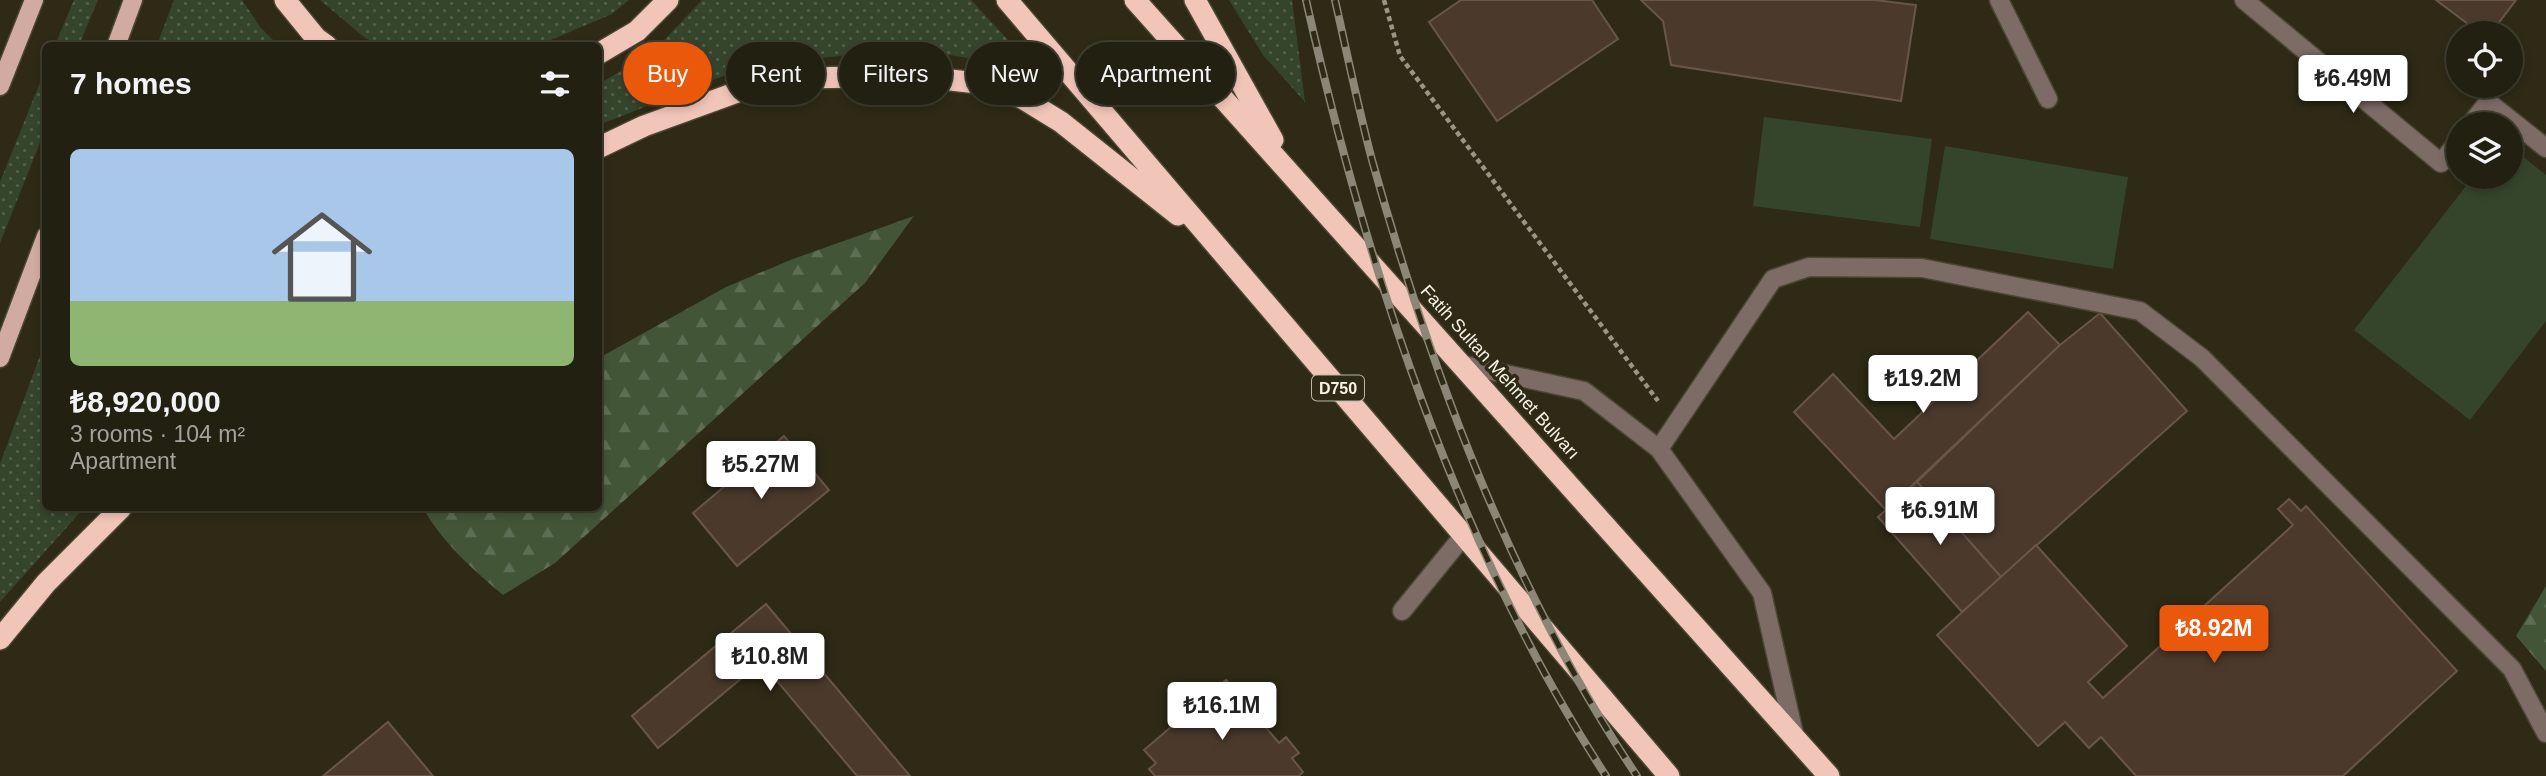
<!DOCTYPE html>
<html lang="en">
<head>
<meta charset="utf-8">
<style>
	body { margin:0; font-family:Arial,sans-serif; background:#2e2d1e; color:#f1f3f6; height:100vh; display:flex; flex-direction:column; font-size:26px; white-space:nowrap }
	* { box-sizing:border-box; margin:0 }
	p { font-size:23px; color:#a2a39f }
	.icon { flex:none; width:38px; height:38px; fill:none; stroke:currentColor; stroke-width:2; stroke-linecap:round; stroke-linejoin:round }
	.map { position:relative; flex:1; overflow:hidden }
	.panel { position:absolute; left:42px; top:42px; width:560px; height:469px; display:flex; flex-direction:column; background:#222010; border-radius:10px; box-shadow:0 4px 10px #0003,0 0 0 2px #3f3e30 }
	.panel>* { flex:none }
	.banner { position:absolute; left:623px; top:42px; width:665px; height:63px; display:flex; gap:14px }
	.buttons { position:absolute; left:2446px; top:21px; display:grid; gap:14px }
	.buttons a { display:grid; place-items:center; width:77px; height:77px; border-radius:50%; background:#222010; box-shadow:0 4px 10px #0003,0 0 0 2px #3f3e30; font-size:35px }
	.price { position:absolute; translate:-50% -60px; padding:0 16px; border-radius:7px; background:#fff; color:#222; font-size:23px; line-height:46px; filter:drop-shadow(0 2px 4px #0008) }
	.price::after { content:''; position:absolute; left:50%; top:42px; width:21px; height:16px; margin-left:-10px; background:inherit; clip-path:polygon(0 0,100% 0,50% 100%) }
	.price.active { background:#ea580c; color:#fff }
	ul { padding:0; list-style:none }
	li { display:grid; align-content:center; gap:14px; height:371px; padding:0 28px }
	li span { display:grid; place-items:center; height:217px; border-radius:10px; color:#555 }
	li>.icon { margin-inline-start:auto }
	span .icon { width:126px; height:126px; fill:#fffc; stroke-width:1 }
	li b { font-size:30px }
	h2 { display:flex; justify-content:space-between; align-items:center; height:84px; padding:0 28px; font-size:30px }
	.pill { padding:0 24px; border-radius:32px; background:#222010; box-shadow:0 4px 10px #0003,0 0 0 2px #3f3e30; font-size:24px; line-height:63px }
	.pill.active { background:#ea580c; color:#fff }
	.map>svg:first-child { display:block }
	.grass { fill:url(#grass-dots) }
	.forest { fill:url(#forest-firs) }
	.pitch { fill:#35452c }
	.building { fill:#4b3a2c; stroke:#695648; stroke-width:2 }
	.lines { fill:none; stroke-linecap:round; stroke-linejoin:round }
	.lane-casing { stroke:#4a4633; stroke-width:21 }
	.street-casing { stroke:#4a4633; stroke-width:21 }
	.primary-casing { stroke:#4a4633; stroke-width:21 }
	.highway-casing { stroke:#4a4633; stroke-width:24 }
	.path { stroke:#999686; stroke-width:4.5; stroke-dasharray:5 3.5; stroke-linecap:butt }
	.lane { stroke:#7d6b66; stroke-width:18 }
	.street { stroke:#7d6b66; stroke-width:18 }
	.primary { stroke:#d1aba2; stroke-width:18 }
	.highway { stroke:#f2c5b9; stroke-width:21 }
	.rail-casing { stroke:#8b8777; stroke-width:8 }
	.rail { stroke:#2e2a16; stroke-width:5; stroke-dasharray:16; stroke-linecap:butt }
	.labels { text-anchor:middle; stroke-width:7; stroke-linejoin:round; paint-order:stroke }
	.shield { fill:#2e2a16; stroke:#bab7a8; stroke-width:2 }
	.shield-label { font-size:16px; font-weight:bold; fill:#f6f3e7 }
	.street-label { font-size:18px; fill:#f6f3e7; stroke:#2e2a16 }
</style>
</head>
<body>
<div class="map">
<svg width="2546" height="776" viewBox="0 0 2546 776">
	<defs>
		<pattern id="grass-dots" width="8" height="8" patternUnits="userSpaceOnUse" patternTransform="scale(1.75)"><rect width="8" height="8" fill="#35452c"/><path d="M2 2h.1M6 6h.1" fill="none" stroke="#53604b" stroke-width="1.8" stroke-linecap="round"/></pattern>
		<pattern id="forest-firs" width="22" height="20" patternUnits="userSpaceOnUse" patternTransform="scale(1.75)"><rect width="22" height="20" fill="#425537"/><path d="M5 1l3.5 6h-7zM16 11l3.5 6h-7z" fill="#5e6e54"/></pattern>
	</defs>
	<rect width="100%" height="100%" fill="#2e2a16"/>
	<g class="grass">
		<path d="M 74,0 L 98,0 L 79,45 L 55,45 Z"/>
		<path d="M 174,0 L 242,0 L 261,28 L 278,45 L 157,45 Z"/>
		<path d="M 320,0 L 629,0 L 612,14 L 539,45 L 381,45 L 365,38 Z"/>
		<path d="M 702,0 L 971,0 L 1035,69 L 938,53 L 893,50 L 749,66 L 599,125 L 599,84 L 654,51 Z"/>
		<path d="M 1229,0 L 1292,0 L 1305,102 L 1263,55 Z"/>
		<path d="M 45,70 L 45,130 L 0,243 L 0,182 Z"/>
		<path d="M 45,342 L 46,508 L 84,508 L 0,602 L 0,464 Z"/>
	</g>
	<g class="forest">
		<path d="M 914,216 L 865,283 L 555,563 L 503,595 C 472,569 443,543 423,508 L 598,508 L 599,358 L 726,287 L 793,259 Z"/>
		<path d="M 2546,586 L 2546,671 L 2516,636 Z"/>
	</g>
	<g class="pitch">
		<path d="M 1764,117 L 1932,139 L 1920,227 L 1753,206 Z"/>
		<path d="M 1945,146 L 2128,177 L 2113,269 L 1930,239 Z"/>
		<path d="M 2511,147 L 2546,175 L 2546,321 L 2470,420 L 2354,330 L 2473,177 L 2511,177 Z"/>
	</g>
	<g class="building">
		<path d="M 1461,0 L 1592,0 L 1618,39 L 1497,121 L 1429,22 Z"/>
		<path d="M 1641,0 L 1875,0 L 1916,5 L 1901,101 L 1671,65 L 1663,21 Z"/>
		<path d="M 2436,0 L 2516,0 L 2491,33 L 2480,33 Z"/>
		<path d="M 2028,312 L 2060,345 L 1886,510 L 1794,412 L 1833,374 L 1894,439 Z"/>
		<path d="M 2100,313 L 2187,411 L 2001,577 L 1917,482 L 2060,345 Z"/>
		<path d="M 784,436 L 829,490 L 737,566 L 693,513 Z"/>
		<path d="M 1917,482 L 2001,577 L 1962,612 L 1878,517 Z"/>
		<path d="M 2289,499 L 2301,511 L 2306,506 L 2457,671 L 2343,776 L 2136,776 L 2101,737 L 2089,748 L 2065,722 L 2038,746 L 1937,635 L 2036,545 L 2127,646 L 2088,682 L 2103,698 L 2293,525 L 2278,509 Z"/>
		<path d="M 766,604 L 910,776 L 857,776 L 761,662 L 658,748 L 632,716 Z"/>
		<path d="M 1226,680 L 1238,694 L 1245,688 L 1258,703 L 1251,710 L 1279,743 L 1286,737 L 1299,753 L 1292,758 L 1303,772 L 1299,776 L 1155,776 L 1149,769 L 1156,763 L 1144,750 Z"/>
		<path d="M 388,722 L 433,776 L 323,776 Z"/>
	</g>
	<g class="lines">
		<defs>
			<g id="lane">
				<path d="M 1999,0 L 2048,99"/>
				<path d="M 1464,365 L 1584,391 L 1659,449 L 1762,593 L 1795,738"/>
				<path d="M 1659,449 L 1773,279 L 1809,267 L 1922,268 L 2140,311 L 2202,358 L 2512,669 L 2546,733"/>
				<path d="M 1402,611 L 1464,535"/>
			</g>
			<g id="street">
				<path d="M 2244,0 L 2441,163 L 2459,140"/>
				<path d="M 2471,124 L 2488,102 L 2546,148"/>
			</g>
			<g id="primary">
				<path d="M 116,46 L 133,0"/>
				<path d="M 0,86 L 34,0"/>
				<path d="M 0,358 L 46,236"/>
			</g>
			<g id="highway">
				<path d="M 285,0 L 316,38 L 327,46"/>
				<path d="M 1007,0 L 1669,776"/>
				<path d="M 1135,0 L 1829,776"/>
				<path d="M 1195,0 L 1273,140"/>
				<path d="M 598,54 L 637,31 L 668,0"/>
				<path d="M 598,148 L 644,126 L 762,83 L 804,78 L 916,76 L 977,83 L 1022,98 L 1061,122 L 1178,215"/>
				<path d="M 0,639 L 46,583 L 121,508"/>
			</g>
		</defs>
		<use href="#lane" class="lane-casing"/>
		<use href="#street" class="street-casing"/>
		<use href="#primary" class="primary-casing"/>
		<use href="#highway" class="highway-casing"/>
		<path class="path" d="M 1384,0 L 1400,56 L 1658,401"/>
		<use href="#lane" class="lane"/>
		<use href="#street" class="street"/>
		<use href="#primary" class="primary"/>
		<use href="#highway" class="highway"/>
		<defs>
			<g id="rail">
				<path d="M 1306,0 C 1366,267 1456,545 1606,776"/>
				<path d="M 1335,0 C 1347,53 1358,107 1372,160 C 1432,375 1512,590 1637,776"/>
			</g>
		</defs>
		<use href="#rail" class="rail-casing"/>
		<use href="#rail" class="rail"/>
	</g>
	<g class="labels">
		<rect class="shield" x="1312" y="375.5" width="52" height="25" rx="5"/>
		<g class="shield-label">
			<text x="1338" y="394">D750</text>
		</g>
		<g class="street-label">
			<text transform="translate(1500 372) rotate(48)" y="6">Fatih Sultan Mehmet Bulvarı</text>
		</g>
	</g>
</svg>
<div class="buttons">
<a><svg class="icon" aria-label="locate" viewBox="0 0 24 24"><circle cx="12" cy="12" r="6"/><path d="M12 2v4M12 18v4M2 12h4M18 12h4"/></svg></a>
<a><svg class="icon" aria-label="layers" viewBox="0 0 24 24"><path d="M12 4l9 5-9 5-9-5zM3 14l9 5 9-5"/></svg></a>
</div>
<b class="price" style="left:2353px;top:115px">₺6.49M</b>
<b class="price" style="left:1923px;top:415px">₺19.2M</b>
<b class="price" style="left:761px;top:501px">₺5.27M</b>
<b class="price" style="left:1940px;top:547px">₺6.91M</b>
<b class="price active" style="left:2214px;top:665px">₺8.92M</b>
<b class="price" style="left:770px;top:693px">₺10.8M</b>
<b class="price" style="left:1222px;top:742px">₺16.1M</b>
<div class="banner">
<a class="pill active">Buy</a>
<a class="pill">Rent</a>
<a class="pill">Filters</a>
<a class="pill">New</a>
<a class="pill">Apartment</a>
</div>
<section class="panel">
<h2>7 homes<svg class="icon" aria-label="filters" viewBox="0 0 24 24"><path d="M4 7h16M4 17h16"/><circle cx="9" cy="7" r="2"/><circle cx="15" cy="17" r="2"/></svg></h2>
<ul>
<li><span style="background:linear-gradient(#a9c7e8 70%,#8fb573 0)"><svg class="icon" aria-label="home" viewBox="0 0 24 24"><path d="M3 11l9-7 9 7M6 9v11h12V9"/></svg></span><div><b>₺8,920,000</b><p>3 rooms · 104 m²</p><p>Apartment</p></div></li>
</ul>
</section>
</div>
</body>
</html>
